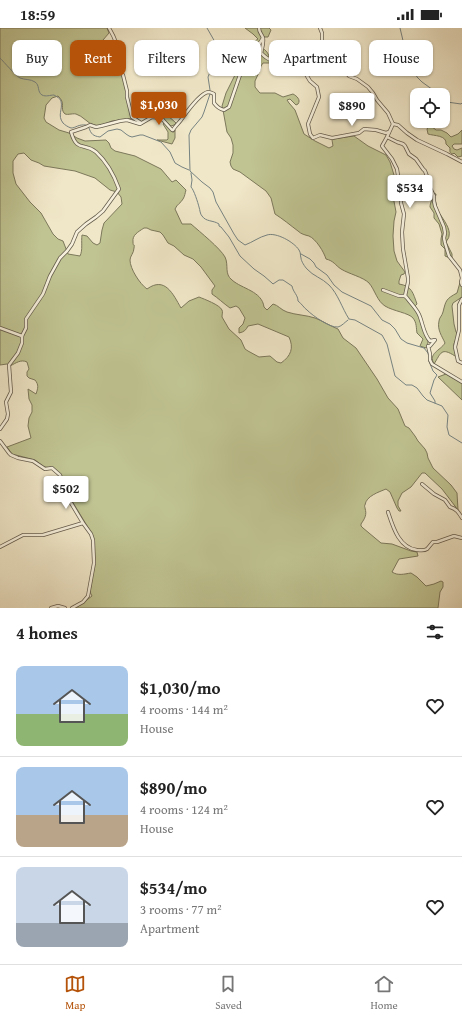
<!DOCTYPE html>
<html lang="en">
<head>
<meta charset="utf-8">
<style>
	body { margin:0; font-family:"Gentium Book Plus",serif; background:#f2f2f2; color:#222; height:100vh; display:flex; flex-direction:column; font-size:15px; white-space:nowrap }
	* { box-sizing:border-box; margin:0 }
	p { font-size:13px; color:#767676 }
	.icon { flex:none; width:22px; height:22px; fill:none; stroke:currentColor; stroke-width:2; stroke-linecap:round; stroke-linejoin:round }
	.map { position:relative; height:580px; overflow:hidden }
	.sheet { display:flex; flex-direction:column; background:#fff; flex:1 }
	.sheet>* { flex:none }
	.guide { position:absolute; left:12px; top:12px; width:438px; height:36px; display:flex; gap:8px }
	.tools { position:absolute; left:410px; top:60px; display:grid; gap:8px }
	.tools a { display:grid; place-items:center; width:40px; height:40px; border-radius:8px; background:#fff; box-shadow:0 1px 3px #0004; font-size:20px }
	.price { position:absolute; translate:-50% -34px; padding:0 9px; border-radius:4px; background:#fff; color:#222; font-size:13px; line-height:26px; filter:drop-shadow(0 1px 2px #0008) }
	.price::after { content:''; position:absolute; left:50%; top:24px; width:12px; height:9px; margin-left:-6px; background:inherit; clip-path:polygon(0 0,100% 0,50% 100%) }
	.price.selected { background:#b45309; color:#fff }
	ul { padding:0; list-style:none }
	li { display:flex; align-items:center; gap:12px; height:100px; padding:0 16px }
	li+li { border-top:1px solid #e0e0e0 }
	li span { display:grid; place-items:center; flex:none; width:112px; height:80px; border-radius:8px; color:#555 }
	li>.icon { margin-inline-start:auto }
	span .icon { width:48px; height:48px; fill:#fffc; stroke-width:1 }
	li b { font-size:17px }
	h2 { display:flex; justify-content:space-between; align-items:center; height:48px; padding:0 16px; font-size:17px }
	.pill { padding:0 14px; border-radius:8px; background:#fff; box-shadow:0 1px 3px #0004; font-size:14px; line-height:36px }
	.pill.selected { background:#b45309; color:#fff }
	.status { display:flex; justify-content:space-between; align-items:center; height:28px; padding:0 20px; background:#fff; direction:ltr }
	.status svg { height:11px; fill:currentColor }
	.tab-bar { display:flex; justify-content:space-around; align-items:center; height:56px; border-top:1px solid #e0e0e0; background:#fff; font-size:11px; color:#767676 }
	.tab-bar a { display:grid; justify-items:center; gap:2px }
	.tab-bar .selected { color:#b45309 }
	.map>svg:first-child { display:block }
	.green { fill:#c0c492; stroke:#7c785b; fill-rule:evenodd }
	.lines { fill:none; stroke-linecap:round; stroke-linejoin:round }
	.stream { stroke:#778382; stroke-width:1 }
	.minor-casing { stroke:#655c4d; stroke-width:4 }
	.minor { stroke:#f5efdb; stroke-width:2.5 }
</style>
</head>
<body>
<div class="status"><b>18:59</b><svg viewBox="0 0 49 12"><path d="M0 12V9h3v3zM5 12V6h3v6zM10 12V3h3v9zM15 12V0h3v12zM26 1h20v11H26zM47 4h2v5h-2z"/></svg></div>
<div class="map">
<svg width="462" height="580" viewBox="0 0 462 580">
	<rect width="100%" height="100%" fill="#f0e7c8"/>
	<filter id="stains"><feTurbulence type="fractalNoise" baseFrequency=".005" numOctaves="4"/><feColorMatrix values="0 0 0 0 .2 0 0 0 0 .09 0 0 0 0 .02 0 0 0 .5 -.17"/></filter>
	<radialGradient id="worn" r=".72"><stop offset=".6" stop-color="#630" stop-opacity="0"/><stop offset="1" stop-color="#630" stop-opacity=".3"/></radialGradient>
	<g class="green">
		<path d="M 0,0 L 107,0 L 109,5 L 103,12 L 106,26 L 111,32 L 122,47 L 124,53 L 131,89 L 130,91 C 124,92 118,92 112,93 C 106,95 100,99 94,97 C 87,95 83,88 76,86 C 72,85 66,88 64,85 C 60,80 66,75 58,68 L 52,70 L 46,77 L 44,90 L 46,94 L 59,102 L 69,105 L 77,110 L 85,113 L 106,112 L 109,115 L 111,120 L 115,123 L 135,128 L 161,141 L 172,154 L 176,152 L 186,162 C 185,165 185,168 183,171 C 181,175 177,176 175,181 L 182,196 L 191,196 C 200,204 220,220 225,229 C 229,237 224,246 232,252 C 242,261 262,263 264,279 L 267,282 L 273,276 C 278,277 281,282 287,284 C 296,287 306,287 315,290 C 323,293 330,298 338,301 L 343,310 L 356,320 L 377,351 L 388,370 L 398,381 L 405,398 L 409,400 L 415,408 L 418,413 L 425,421 L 427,425 L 428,430 L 433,440 L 451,457 L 457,465 L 458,482 L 442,461 L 425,445 L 422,445 L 411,459 L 402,465 L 398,473 L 398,478 L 401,483 L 399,483 L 397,480 L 390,464 L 386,461 C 379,464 366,468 365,477 C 364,478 365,479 365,480 C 367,487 365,490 361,496 L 361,498 L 363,500 L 381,515 L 392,516 L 411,523 L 417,524 L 418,528 L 399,531 L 392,544 C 398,548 404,546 411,545 L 417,549 L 426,558 L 434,556 L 441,553 L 443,554 L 443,559 L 440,564 L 438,580 L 76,580 L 92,568 L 90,564 C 92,545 98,525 92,506 L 69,468 L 60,446 L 57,443 L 53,440 L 44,439 L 35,432 L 12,426 L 7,419 L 31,410 L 28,398 L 29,390 L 32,384 L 32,377 L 29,371 L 28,361 L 36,366 C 38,360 39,357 35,352 L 29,350 L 27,348 L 27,344 L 29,341 L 27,334 C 21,331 16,335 10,338 L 7,336 L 0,337 ZM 24,125 L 31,132 L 39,135 L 44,138 L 75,143 L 95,150 L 110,162 L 117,164 L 121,169 L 122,176 L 104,195 L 102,202 L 100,215 L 97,217 L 93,215 L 87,208 L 82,207 C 81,214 83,222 80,228 L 68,226 L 63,213 L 58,211 L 53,206 L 41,185 L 30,174 L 16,156 L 13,145 L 13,133 L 18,126 ZM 144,200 L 147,200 L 151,202 L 160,204 L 163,207 L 168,215 L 174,218 L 184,227 L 193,231 L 201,239 L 215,258 L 212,262 L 212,266 C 218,270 223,275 230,280 L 236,278 L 239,280 L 245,290 L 243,296 L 239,300 L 239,305 C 244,304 246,302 248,298 L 258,296 L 289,309 C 294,320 291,328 281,335 L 277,334 L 270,328 L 259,329 L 248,323 L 245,321 L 241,312 L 229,301 L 222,289 C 222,286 223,284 222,282 C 220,277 204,271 199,269 L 189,273 L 181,280 C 173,266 165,248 147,261 C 140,256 130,241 130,232 C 130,228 134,225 134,220 C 135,214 133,220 133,214 C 132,207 138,204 144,200 Z"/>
		<path d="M 245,0 L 269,0 L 271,2 L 268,9 L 263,9 C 258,22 266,19 269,28 C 269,28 269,34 270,35 L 263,35 L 261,38 L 260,42 L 255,53 L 255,59 L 259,64 L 260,65 L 275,65 L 283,69 L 293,66 C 297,68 301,72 298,76 L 296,77 L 290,71 L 287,72 L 289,75 L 295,82 L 304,106 L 315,113 L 329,120 L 333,118 L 332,112 L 333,111 L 354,108 L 368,118 L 386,127 L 390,134 L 394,147 L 393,168 L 396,184 L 394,193 L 393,208 L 394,223 L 397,233 L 405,244 L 404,246 L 401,247 L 399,253 L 399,256 C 412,258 413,265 417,276 L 413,280 L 418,285 L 426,309 C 429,314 428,316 426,320 L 420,318 L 423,311 L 417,305 C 416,300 417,295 413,290 C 409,285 393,283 385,278 C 377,273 375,262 369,255 C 363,249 349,246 341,241 C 335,237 334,233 326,231 C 324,224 316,211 309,208 C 305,207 301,206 298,203 C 290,197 283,191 275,186 L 271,170 L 266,163 L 240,144 L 233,141 L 231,138 L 230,134 L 233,125 L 233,117 L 231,110 L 227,104 L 223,82 L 222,78 L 226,65 L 241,35 L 246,28 L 252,23 L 255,13 L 258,11 L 253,6 Z"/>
		<path d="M 156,85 L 166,86 L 176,95 L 174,97 L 171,98 L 163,90 L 156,89 Z"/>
		<path d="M 164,95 L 167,97 L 172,104 L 174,104 L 175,102 L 175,110 L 172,116 L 157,112 L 167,112 L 168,111 L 168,104 L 163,96 Z"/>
		<path d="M 429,98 L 431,98 L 436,102 L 441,102 L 447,105 L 451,109 L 458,106 L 462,102 L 462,116 L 454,116 L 452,118 L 454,121 L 457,122 L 462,120 L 462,128 L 458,129 L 454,125 L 453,126 C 449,125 450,123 450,120 L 446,116 C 447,107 434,108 428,106 L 427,101 Z"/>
		<path d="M 432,165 L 436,166 L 435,171 L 438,186 L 440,186 C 443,191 451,201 449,208 C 449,210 447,212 446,214 L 452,226 L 452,230 L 450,230 L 445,228 L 445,221 L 441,217 L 441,211 L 442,206 L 439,196 L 434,190 L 434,185 L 430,179 C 430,174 433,172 431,167 Z"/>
		<path d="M 461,251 L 462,258 L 462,269 L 453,275 L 452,278 L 454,296 L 456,304 L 458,306 L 454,316 L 456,328 L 455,328 C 441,319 441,325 434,336 C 428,325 440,323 445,315 C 442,308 437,302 439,293 C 439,290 442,288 443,284 C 446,272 446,271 457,265 Z"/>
		<path d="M 446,346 L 462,355 L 462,372 L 438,349 Z"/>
	</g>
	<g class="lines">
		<g class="stream">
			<path d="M 207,0 L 223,28 L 223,33 L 210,44 L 208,49 L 210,62"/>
			<path d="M 400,0 L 405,21 L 417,49 L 422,54 L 440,67"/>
			<path d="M 0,30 C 4,34 16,48 20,50 C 25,52 31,51 35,54 C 40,57 37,64 42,67 C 46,69 50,67 54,67 C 57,69 60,70 61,73 C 63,82 57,87 63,95 C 65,97 68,99 71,100 C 76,100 78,96 86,97"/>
			<path d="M 210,66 L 204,84 L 202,89 L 191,102 L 189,107 L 190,143 L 202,154 L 210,160 L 213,164 L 216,174 L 234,206 L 238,212 L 245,217 C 253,214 259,209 267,207 C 276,204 294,214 299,222 C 301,225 300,227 301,230 C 301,233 305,239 307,241 C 313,248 322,250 329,257 C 338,266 342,280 349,291 L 355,292 L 382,307 L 387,316 L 395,348 L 406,357 L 412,357 L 417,360 L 423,368 L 427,372 L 442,378 L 448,387 L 447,399 L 449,407 L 462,415"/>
			<path d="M 443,70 L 447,74 L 461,76 L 462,75"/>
			<path d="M 89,100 C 91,106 93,108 100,109 L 108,103 L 117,101 L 121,102 L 126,106 L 129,108 L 132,109 L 140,107 L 143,107 L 161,114 L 170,124 L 175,135 L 182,139 L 189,142"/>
			<path d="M 191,145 L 192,152 L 191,159 C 194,162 198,175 199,179 C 200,182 200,186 202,188 C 206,194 213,192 219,196 L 219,198 L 221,199 L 229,209 L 240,228 L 254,241 L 264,248 L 272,255 L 273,256 L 279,252 L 283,252 L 292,258 C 293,264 298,267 298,273 C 302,276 304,280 307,282 C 313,288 330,300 338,299 C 342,298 345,294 348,292"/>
			<path d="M 301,226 L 310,231 L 314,235 L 316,239 L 327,247 L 334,257 L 342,264 L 371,278 L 382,292 L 390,296 L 395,301 L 401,311 L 407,315 L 424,320 L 428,325 L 429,330"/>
			<path d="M 429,333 L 433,343 L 437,347 L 434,352 L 430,365 L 435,373 L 435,375"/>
		</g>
		<defs>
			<g id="minor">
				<path d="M 109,0 C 112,6 117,12 115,20 L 113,21 L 109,21 L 108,22 L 108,24 L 123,47 L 127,63 L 127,69 L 132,89 L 141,95"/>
				<path d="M 259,0 C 259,5 262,6 263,10 C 264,15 262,21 261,25 C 275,39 278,29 292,34 C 294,35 297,38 300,40 L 311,38 L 330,32"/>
				<path d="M 320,0 L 322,5 L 322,12 L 325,19 L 326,24 L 330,32 L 333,35 L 340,37 L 349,48 L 357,51 L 368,59 L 373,65 L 377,72 L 388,85 L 393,96 L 398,97 L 407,105 L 417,112 L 447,126 L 462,134"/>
				<path d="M 304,39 L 304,43 L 310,53 L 317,59 L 319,69 L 308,96 L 310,106 L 313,110 L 320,107 L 332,110 L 359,105 L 364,101 L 376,102 L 386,105 L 389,104"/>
				<path d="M 393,96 L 387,109 L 382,118 L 392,131 L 397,141 L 401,167 L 401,175 L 404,186 L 402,204 L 403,221 L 408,250 L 408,254 L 405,268"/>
				<path d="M 387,109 L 397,114 L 403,116 L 405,118 L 409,126 L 416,131 L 423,141 L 425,143 L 428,151 L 429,158 L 434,168 L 434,173 L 435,178 L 444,199 L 445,205 L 444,210 L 445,215 L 449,228 L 460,242 L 462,250 L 461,254 L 462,257"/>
				<path d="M 383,262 L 399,268 L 405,268 L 407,270 C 412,277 418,282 420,289 C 423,297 424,307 430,313 L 435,312 L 430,318 L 428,318 L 430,326 L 430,332 L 432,336 L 462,354"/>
				<path d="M 462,271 L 459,277 L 459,302 L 455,319 L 458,333 L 462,335"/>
				<path d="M 0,300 L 22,308"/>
				<path d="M 0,401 L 7,391 L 8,386 L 6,374 L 11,364 L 9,337 L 18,325 L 22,315 L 22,308 L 26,300 L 26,291 L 43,266 L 50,248 L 60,230 L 67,223 L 72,216 L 77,204 L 86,196 L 96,189 L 103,183 L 119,161 C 114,147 107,134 96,124 C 84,114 77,125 71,104 L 86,99 L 90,97 L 96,99 L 101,98 L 120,93 L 127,92 L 140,96 L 152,89 L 161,90 L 163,92 L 172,102 L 173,102 C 175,98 178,96 181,92 C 186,85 199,66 208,64 C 211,64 212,65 214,66 L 214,75 C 217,79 219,81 224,82 L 229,79 L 241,44 L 263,10"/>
				<path d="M 0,413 L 9,425 L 11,427 L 18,430 L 33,433 L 45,441 L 52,440 L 60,447 L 68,470 L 83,495 L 91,506 L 93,512 L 94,535 L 88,568 L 83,574 L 72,580"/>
				<path d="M 422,456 L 434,466 L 445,472 L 450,479 C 457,481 459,485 462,490"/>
				<path d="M 388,484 C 393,499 399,520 417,522 C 421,522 424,523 427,521 C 429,519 431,516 433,514 L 437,514 L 454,508 L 462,510"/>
				<path d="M 0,519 L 23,507 L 43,507 L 83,495"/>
				<path d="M 51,580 L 58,578 L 65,580"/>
			</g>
		</defs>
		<use href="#minor" class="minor-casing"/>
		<use href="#minor" class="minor"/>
	</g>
	<rect width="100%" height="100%" filter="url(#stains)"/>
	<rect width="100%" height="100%" fill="url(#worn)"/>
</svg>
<div class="tools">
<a><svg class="icon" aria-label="locate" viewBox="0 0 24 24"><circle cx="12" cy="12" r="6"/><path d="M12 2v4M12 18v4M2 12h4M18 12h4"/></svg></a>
</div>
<b class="price selected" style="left:159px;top:98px">$1,030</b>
<b class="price" style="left:352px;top:99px">$890</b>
<b class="price" style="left:410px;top:181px">$534</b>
<b class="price" style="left:66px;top:482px">$502</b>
<div class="guide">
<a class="pill">Buy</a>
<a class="pill selected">Rent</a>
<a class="pill">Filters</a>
<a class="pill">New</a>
<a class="pill">Apartment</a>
<a class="pill">House</a>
</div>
</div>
<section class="sheet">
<h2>4 homes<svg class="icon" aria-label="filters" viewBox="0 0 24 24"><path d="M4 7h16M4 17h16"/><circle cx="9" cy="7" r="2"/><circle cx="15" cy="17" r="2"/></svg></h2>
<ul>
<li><span style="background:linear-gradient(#a9c7e8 60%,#8fb573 0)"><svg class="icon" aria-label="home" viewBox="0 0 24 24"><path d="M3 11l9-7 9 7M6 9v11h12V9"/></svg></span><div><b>$1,030/mo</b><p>4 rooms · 144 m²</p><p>House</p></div><svg class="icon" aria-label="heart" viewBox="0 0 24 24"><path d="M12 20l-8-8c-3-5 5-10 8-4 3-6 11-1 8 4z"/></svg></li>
<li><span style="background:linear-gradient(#a9c7e8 60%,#b9a48a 0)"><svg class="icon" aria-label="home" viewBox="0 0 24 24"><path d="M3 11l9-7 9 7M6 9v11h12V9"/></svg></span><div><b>$890/mo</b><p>4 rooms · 124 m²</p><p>House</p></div><svg class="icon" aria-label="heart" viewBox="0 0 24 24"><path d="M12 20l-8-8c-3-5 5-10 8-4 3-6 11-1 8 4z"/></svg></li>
<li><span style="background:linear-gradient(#c9d6e8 70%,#9aa5b1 0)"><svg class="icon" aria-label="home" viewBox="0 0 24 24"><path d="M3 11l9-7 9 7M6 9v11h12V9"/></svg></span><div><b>$534/mo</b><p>3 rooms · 77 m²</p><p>Apartment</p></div><svg class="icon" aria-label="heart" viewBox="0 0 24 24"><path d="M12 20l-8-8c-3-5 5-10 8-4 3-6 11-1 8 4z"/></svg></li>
</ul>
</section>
<nav class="tab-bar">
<a class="selected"><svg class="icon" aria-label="map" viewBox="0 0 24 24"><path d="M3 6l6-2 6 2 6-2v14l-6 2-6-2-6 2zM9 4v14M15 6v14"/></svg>Map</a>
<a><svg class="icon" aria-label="saved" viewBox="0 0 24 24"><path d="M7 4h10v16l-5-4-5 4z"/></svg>Saved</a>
<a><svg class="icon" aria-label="home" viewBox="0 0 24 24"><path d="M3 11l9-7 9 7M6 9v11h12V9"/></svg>Home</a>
</nav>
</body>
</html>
